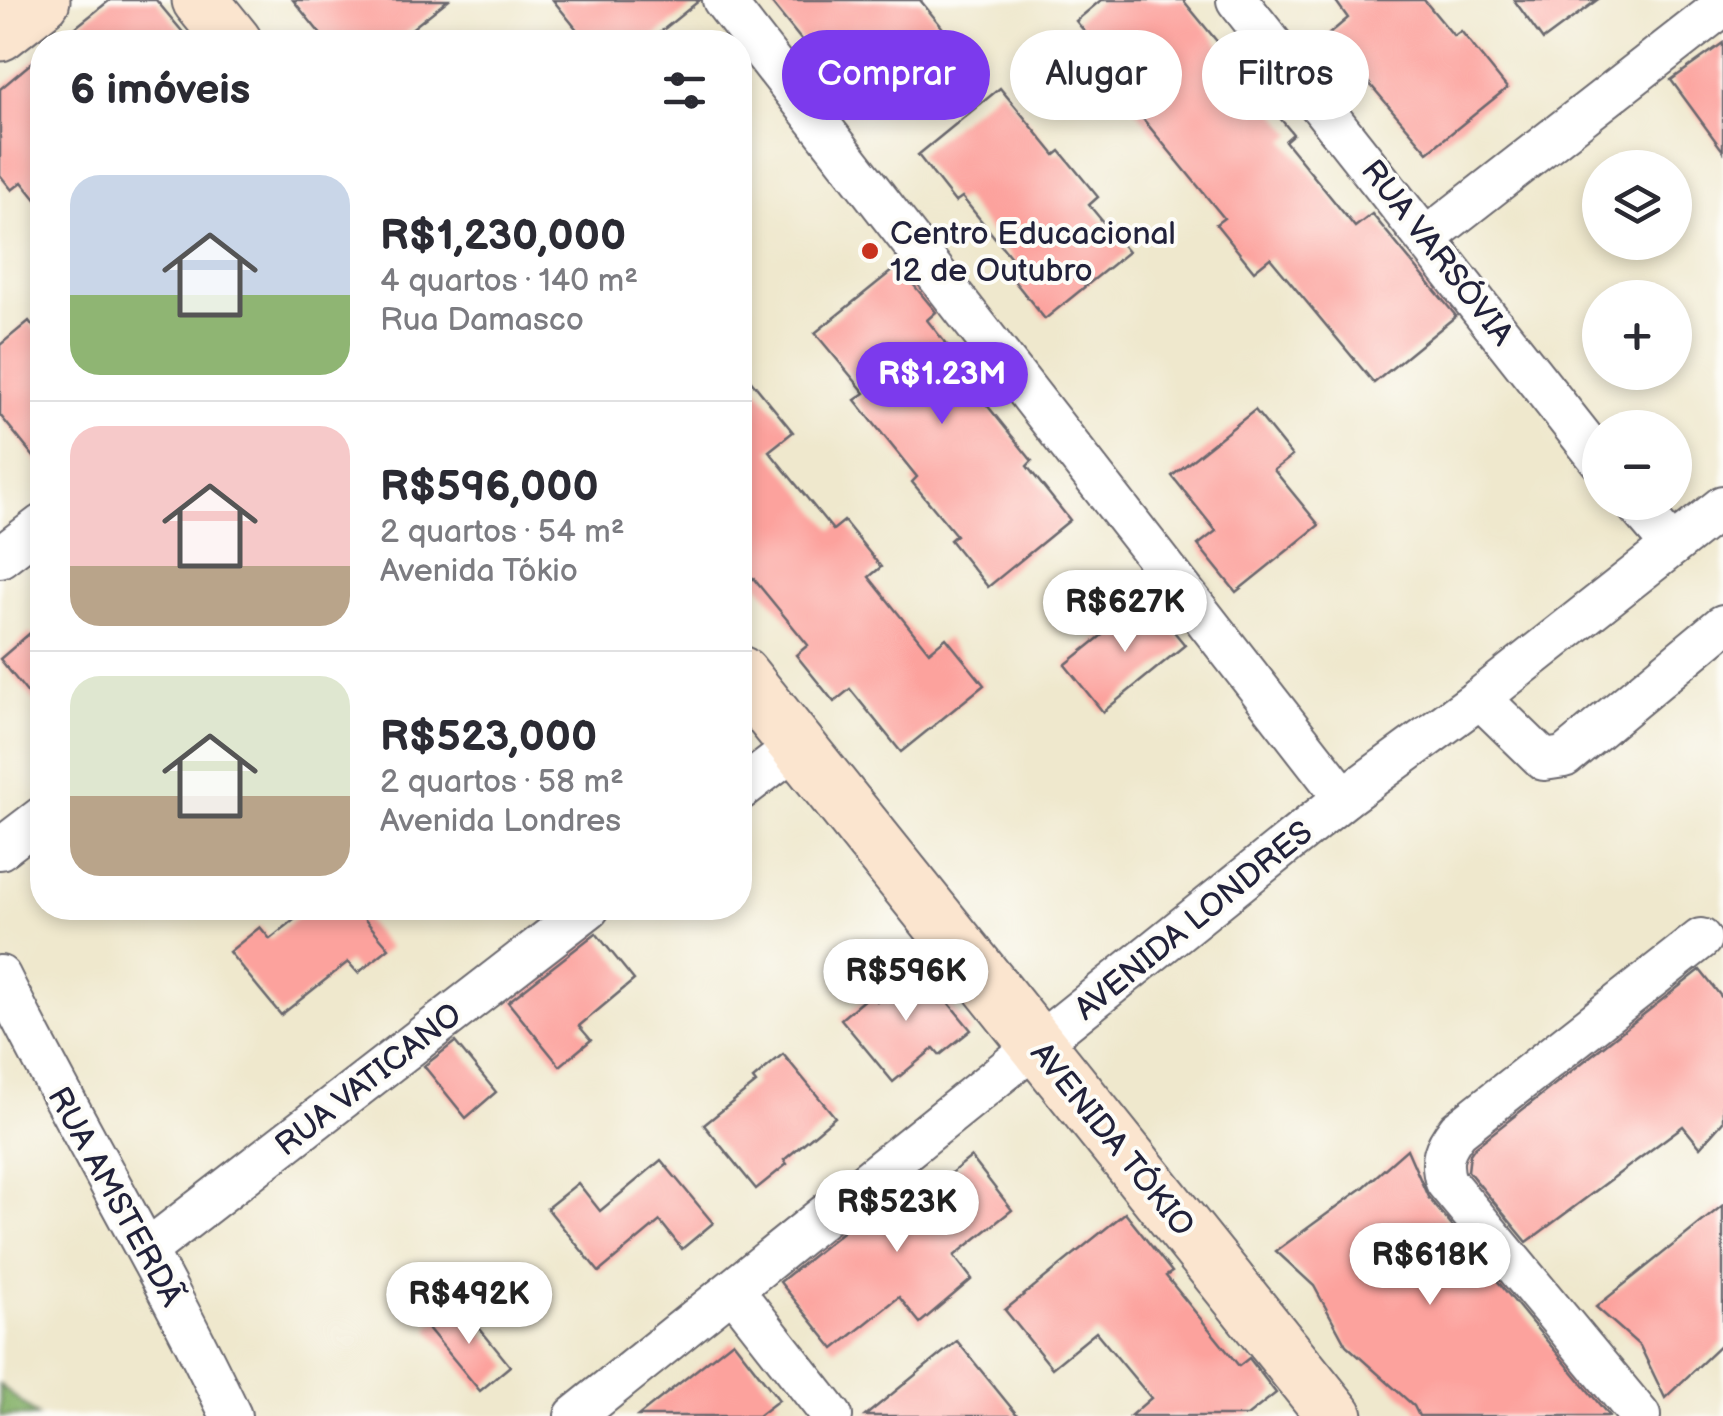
<!DOCTYPE html>
<html lang="pt">
<head>
<meta charset="utf-8">
<style>
	body { margin:0; font-family:"Balsamiq Sans",sans-serif; background:#f7f7f7; color:#2b2b33; height:100vh; display:flex; flex-direction:column; font-size:38px; white-space:nowrap }
	* { box-sizing:border-box; margin:0 }
	p { font-size:32px; color:#7c7c81 }
	.icon { flex:none; width:55px; height:55px; fill:none; stroke:currentColor; stroke-width:2; stroke-linecap:round; stroke-linejoin:round }
	.map { position:relative; flex:1; overflow:hidden }
	.sheet { position:absolute; left:30px; top:30px; width:722px; height:890px; display:flex; flex-direction:column; background:#fff; border-radius:40px; box-shadow:0 5px 15px #0003 }
	.sheet>* { flex:none }
	.guide { position:absolute; left:782px; top:30px; width:790px; height:90px; display:flex; gap:20px }
	.fabs { position:absolute; left:1582px; top:150px; display:grid; gap:20px }
	.fabs a { display:grid; place-items:center; width:110px; height:110px; border-radius:50%; background:#fff; box-shadow:0 5px 15px #0003; font-size:50px }
	.price { position:absolute; translate:-50% -85px; padding:0 22px; border-radius:35px; background:#fff; color:#222; font-size:32px; line-height:65px; filter:drop-shadow(0 2px 5px #0008) }
	.price::after { content:''; position:absolute; left:50%; top:60px; width:30px; height:22px; margin-left:-15px; background:inherit; clip-path:polygon(0 0,100% 0,50% 100%) }
	.price.selected { background:#7c3aed; color:#fff }
	ul { padding:0; list-style:none }
	li { display:flex; align-items:center; gap:30px; height:250px; padding:0 40px }
	li+li { border-top:2px solid #e1e1e2 }
	li span { display:grid; place-items:center; flex:none; width:280px; height:200px; border-radius:30px; color:#555 }
	li>.icon { margin-inline-start:auto }
	span .icon { width:120px; height:120px; fill:#fffc; stroke-width:1 }
	li b { font-size:42px }
	h2 { display:flex; justify-content:space-between; align-items:center; height:120px; padding:0 40px; font-size:42px }
	.tag { padding:0 35px; border-radius:45px; background:#fff; box-shadow:0 5px 15px #0003; font-size:35px; line-height:90px }
	.tag.selected { background:#7c3aed; color:#fff }
	.map>svg:first-child { display:block }
	.forest { fill:#86b26b; stroke:#546a53; stroke-width:2.5 }
	.building { fill:#fca29d }
	.lines { fill:none; stroke-linecap:round; stroke-linejoin:round }
	.street-casing { stroke:#6a676e; stroke-width:44 }
	.secondary-casing { stroke:#6a676e; stroke-width:59 }
	.street { stroke:#fff; stroke-width:40 }
	.secondary { stroke:#fbe5cf; stroke-width:55 }
	.poi-dot { fill:#c8321e; stroke:#fdfcf7; stroke-width:4 }
	.labels { text-anchor:middle; stroke-width:8; stroke-linejoin:round; paint-order:stroke }
	.poi-label { font-size:32px; fill:#22223b; stroke:#fdfcf7; text-anchor:start }
	.street-label { font-size:32px; fill:#22223b; stroke:#fdfcf7 }
</style>
</head>
<body>
<div class="map">
<svg width="1723" height="1416" viewBox="0 0 1723 1416">
	<rect width="100%" height="100%" fill="#fdfcf7"/>
	<filter id="ink" filterUnits="userSpaceOnUse"><feTurbulence type="fractalNoise" baseFrequency=".01" numOctaves="2"/><feDisplacementMap in="SourceGraphic" scale="20" xChannelSelector="R" yChannelSelector="G"/><feConvolveMatrix kernelMatrix="1 2 1 2 8 2 1 2 1" color-interpolation-filters="sRGB"/></filter>
	<filter id="wash" filterUnits="userSpaceOnUse"><feTurbulence type="fractalNoise" baseFrequency=".0048" numOctaves="4" result="noise"/><feDisplacementMap in="SourceGraphic" scale="40" xChannelSelector="R" yChannelSelector="G"/><feGaussianBlur stdDeviation="2.25" result="paint"/><feColorMatrix in="noise" values="0 0 0 0 0 0 0 0 0 0 0 0 0 0 0 0 0 1.4 0 .05"/><feComposite in="paint" operator="in"/></filter>
	<g filter="url(#wash)">
		<rect width="100%" height="100%" fill="#efe8cd"/>
		<path class="forest" d="M 0,1385 L 38,1416 L 0,1416 Z"/>
		<g id="blocks">
			<g class="building">
				<path d="M 110,0 L 156,0 L 191,42 L 57,42 Z"/>
				<path d="M 293,0 L 448,0 L 395,42 L 327,42 Z"/>
				<path d="M 553,0 L 700,0 L 648,42 L 587,42 Z"/>
				<path d="M 769,0 L 920,0 L 946,32 L 863,100 L 812,36 L 803,42 Z"/>
				<path d="M 1101,0 L 1183,0 L 1293,134 L 1285,141 L 1355,227 L 1372,214 L 1456,316 L 1374,383 L 1270,258 L 1254,271 L 1216,224 L 1224,218 L 1121,92 L 1129,86 L 1076,21 Z"/>
				<path d="M 1335,0 L 1424,0 L 1454,36 L 1461,31 L 1507,88 L 1428,152 L 1328,35 L 1348,18 Z"/>
				<path d="M 1514,0 L 1597,0 L 1543,40 Z"/>
				<path d="M 1723,43 L 1723,151 L 1671,80 Z"/>
				<path d="M 42,54 L 42,207 L 22,182 L 12,190 L 0,175 L 0,89 Z"/>
				<path d="M 1000,88 L 1055,155 L 1060,151 L 1098,197 L 1089,205 L 1128,252 L 1045,319 L 1007,272 L 1017,265 L 962,197 L 955,202 L 918,155 Z"/>
				<path d="M 898,266 L 936,312 L 927,320 L 975,380 L 970,384 L 1032,461 L 1027,466 L 1070,520 L 988,587 L 950,540 L 956,535 L 912,482 L 917,477 L 855,400 L 865,393 L 815,333 Z"/>
				<path d="M 29,321 L 42,338 L 42,467 L 0,415 L 0,345 Z"/>
				<path d="M 740,367 L 793,432 L 769,451 L 833,530 L 844,521 L 881,567 L 869,577 L 929,652 L 946,638 L 984,685 L 901,752 L 850,689 L 834,702 L 796,655 L 808,645 L 753,578 L 740,589 Z"/>
				<path d="M 1255,410 L 1292,456 L 1274,470 L 1319,525 L 1236,592 L 1198,545 L 1216,531 L 1172,476 Z"/>
				<path d="M 1147,599 L 1185,645 L 1103,712 L 1065,665 Z"/>
				<path d="M 30,633 L 42,648 L 42,711 L 0,659 Z"/>
				<path d="M 309,908 L 355,908 L 389,948 L 358,973 L 348,962 L 281,1015 L 229,952 L 260,927 L 270,939 Z"/>
				<path d="M 596,933 L 634,980 L 579,1026 L 591,1040 L 560,1066 L 508,1002 Z"/>
				<path d="M 919,967 L 971,1030 L 940,1055 L 934,1048 L 893,1082 L 841,1019 L 872,993 L 877,1001 Z"/>
				<path d="M 1700,970 L 1723,999 L 1723,1121 L 1700,1147 L 1683,1126 L 1527,1242 L 1468,1171 L 1470,1154 L 1475,1147 Z"/>
				<path d="M 455,1042 L 496,1092 L 466,1118 L 424,1066 Z"/>
				<path d="M 783,1054 L 835,1117 L 784,1160 L 787,1164 L 756,1189 L 704,1125 L 756,1083 L 753,1079 Z"/>
				<path d="M 1407,1149 L 1428,1197 L 1609,1416 L 1419,1416 L 1414,1406 L 1346,1345 L 1314,1286 L 1276,1251 L 1364,1187 Z"/>
				<path d="M 971,1157 L 1012,1210 L 954,1256 L 972,1279 L 920,1323 L 899,1297 L 834,1349 L 780,1282 L 897,1188 L 911,1205 Z"/>
				<path d="M 661,1160 L 713,1223 L 682,1249 L 660,1221 L 599,1272 L 547,1208 L 578,1183 L 600,1211 Z"/>
				<path d="M 1723,1205 L 1723,1343 L 1665,1398 L 1640,1346 L 1596,1307 Z"/>
				<path d="M 1125,1213 L 1172,1272 L 1166,1276 L 1239,1366 L 1249,1358 L 1276,1393 L 1247,1416 L 1130,1416 L 1151,1398 L 1096,1332 L 1052,1368 L 1005,1310 Z"/>
				<path d="M 459,1303 L 510,1366 L 480,1391 L 428,1328 Z"/>
				<path d="M 733,1341 L 779,1400 L 758,1416 L 638,1416 Z"/>
				<path d="M 957,1341 L 1018,1416 L 865,1416 Z"/>
			</g>
		</g>
	</g>
	<g filter="url(#ink)">
		<use href="#blocks" fill-opacity="0" stroke="#6a676e" stroke-width="2.5"/>
		<g class="lines">
			<defs>
				<g id="street">
					<path d="M 723,0 L 1344,798"/>
					<path d="M 1237,0 L 1600,460"/>
					<path d="M 1427,237 L 1723,6"/>
					<path d="M 1634,502 L 1672,546"/>
					<path d="M 0,557 L 42,525"/>
					<path d="M 1480,698 L 1544,760 L 1564,757 L 1723,625"/>
					<path d="M 740,790 L 797,746"/>
					<path d="M 0,849 L 42,817"/>
					<path d="M 0,976 C 74,1125 160,1266 231,1416"/>
					<path d="M 147,1250 L 589,908"/>
					<path d="M 733,1290 L 832,1416"/>
					<path d="M 575,1416 L 1344,798 L 1480,698 L 1723,506"/>
					<path d="M 1640,1416 L 1446,1182 C 1439,1160 1444,1148 1458,1130 L 1701,939"/>
				</g>
				<g id="secondary">
					<path d="M 200,0 L 234,42"/>
					<path d="M 0,33 L 42,0"/>
					<path d="M 740,674 L 1335,1416"/>
				</g>
			</defs>
			<use href="#street" class="street-casing"/>
			<use href="#secondary" class="secondary-casing"/>
			<use href="#street" class="street"/>
			<use href="#secondary" class="secondary"/>
		</g>
	</g>
	<circle class="poi-dot" cx="870" cy="251" r="10"/>
	<g class="labels">
		<g class="poi-label">
			<text x="890" y="244">Centro Educacional<tspan x="890" dy="37">12 de Outubro</tspan></text>
		</g>
		<g class="street-label">
			<text transform="translate(1438 252) rotate(52)" y="11">RUA VARSÓVIA</text>
			<text transform="translate(1193 920) rotate(-39)" y="11">AVENIDA LONDRES</text>
			<text transform="translate(368 1079) rotate(-38)" y="11">RUA VATICANO</text>
			<text transform="translate(1113 1139) rotate(51)" y="11">AVENIDA TÓKIO</text>
			<text transform="translate(116 1196) rotate(61)" y="11">RUA AMSTERDÃ</text>
		</g>
	</g>
</svg>
<div class="fabs">
<a><svg class="icon" aria-label="layers" viewBox="0 0 24 24"><path d="M12 4l9 5-9 5-9-5zM3 14l9 5 9-5"/></svg></a>
<a>+</a>
<a>−</a>
</div>
<b class="price selected" style="left:942px;top:427px">R$1.23M</b>
<b class="price" style="left:1125px;top:655px">R$627K</b>
<b class="price" style="left:906px;top:1024px">R$596K</b>
<b class="price" style="left:897px;top:1255px">R$523K</b>
<b class="price" style="left:1430px;top:1308px">R$618K</b>
<b class="price" style="left:469px;top:1347px">R$492K</b>
<div class="guide">
<a class="tag selected">Comprar</a>
<a class="tag">Alugar</a>
<a class="tag">Filtros</a>
</div>
<section class="sheet">
<h2>6 imóveis<svg class="icon" aria-label="filters" viewBox="0 0 24 24"><path d="M4 7h16M4 17h16"/><circle cx="9" cy="7" r="2"/><circle cx="15" cy="17" r="2"/></svg></h2>
<ul>
<li><span style="background:linear-gradient(#c9d6e8 60%,#8fb573 0)"><svg class="icon" aria-label="home" viewBox="0 0 24 24"><path d="M3 11l9-7 9 7M6 9v11h12V9"/></svg></span><div><b>R$1,230,000</b><p>4 quartos · 140 m²</p><p>Rua Damasco</p></div></li>
<li><span style="background:linear-gradient(#f6c9c9 70%,#b9a48a 0)"><svg class="icon" aria-label="home" viewBox="0 0 24 24"><path d="M3 11l9-7 9 7M6 9v11h12V9"/></svg></span><div><b>R$596,000</b><p>2 quartos · 54 m²</p><p>Avenida Tókio</p></div></li>
<li><span style="background:linear-gradient(#dfe7d0 60%,#b9a48a 0)"><svg class="icon" aria-label="home" viewBox="0 0 24 24"><path d="M3 11l9-7 9 7M6 9v11h12V9"/></svg></span><div><b>R$523,000</b><p>2 quartos · 58 m²</p><p>Avenida Londres</p></div></li>
</ul>
</section>
</div>
</body>
</html>
